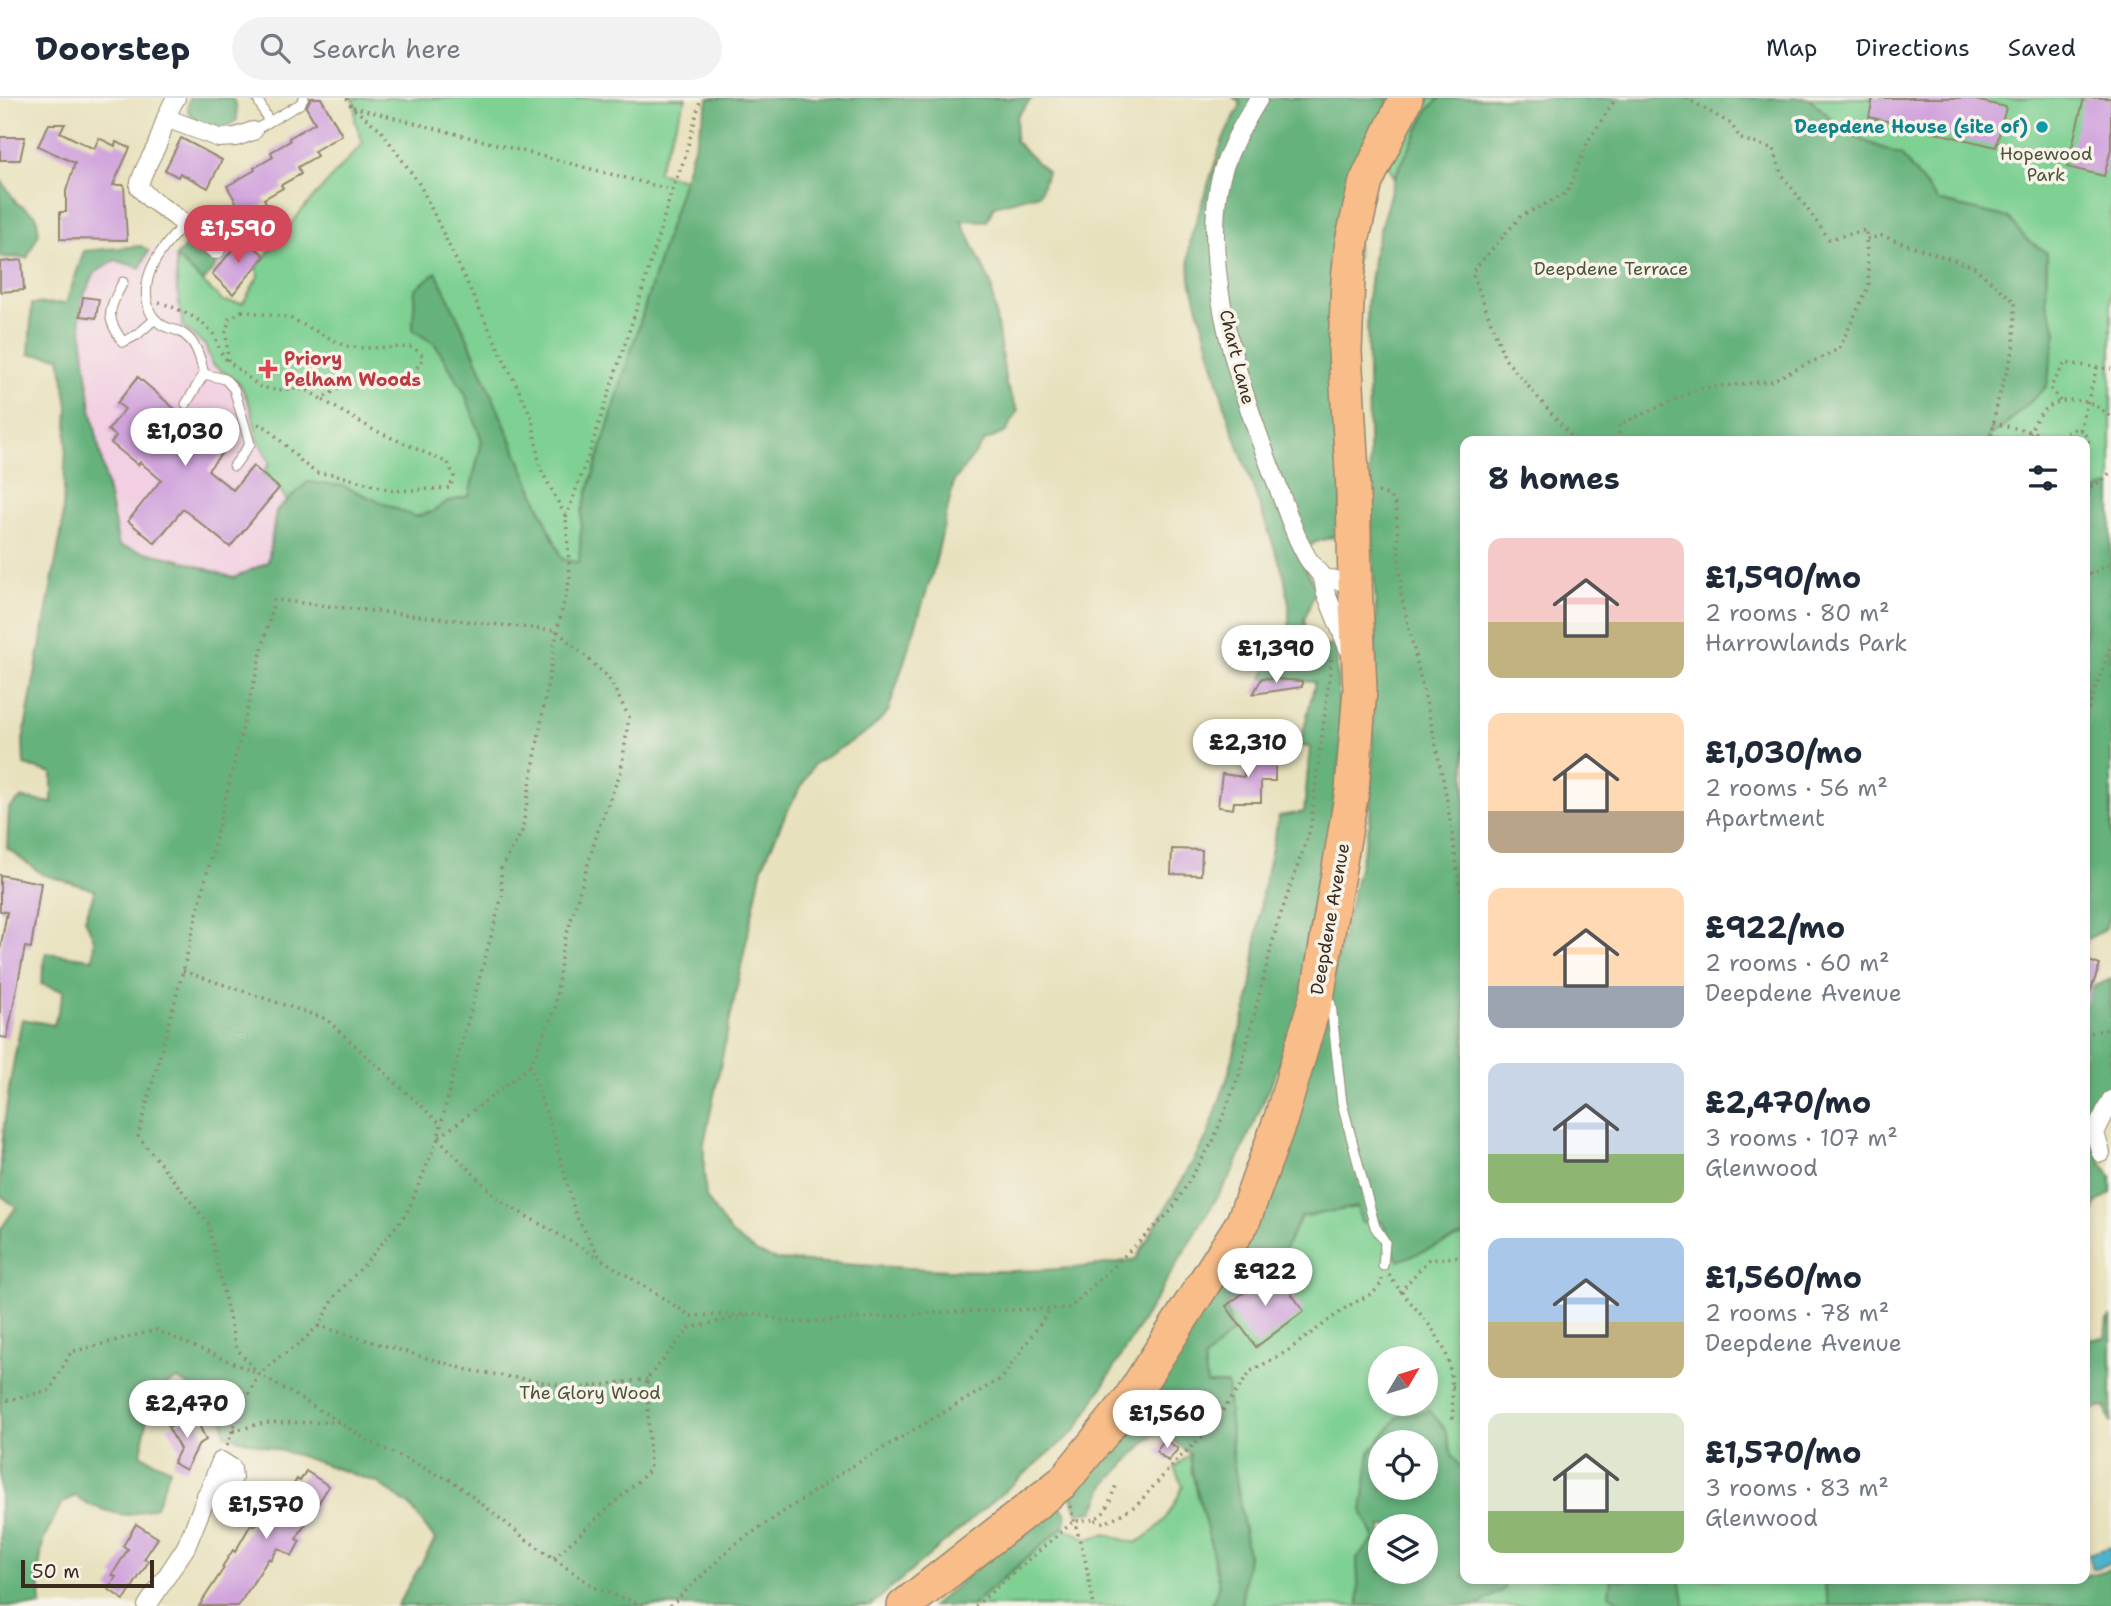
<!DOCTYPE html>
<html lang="en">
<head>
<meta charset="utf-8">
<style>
	body { margin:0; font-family:"Shantell Sans",sans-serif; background:#f2f2f3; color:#1f2937; height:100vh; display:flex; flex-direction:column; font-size:26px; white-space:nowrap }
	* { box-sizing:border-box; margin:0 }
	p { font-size:23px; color:#747a83 }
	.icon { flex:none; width:38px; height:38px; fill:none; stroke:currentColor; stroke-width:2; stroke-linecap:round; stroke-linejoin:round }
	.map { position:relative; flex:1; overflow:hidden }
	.side { position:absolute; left:1460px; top:338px; width:630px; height:1148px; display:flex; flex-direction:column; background:#fff; border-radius:14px; box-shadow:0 4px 10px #0003 }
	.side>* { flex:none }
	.needle { width:46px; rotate:52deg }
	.fabs { position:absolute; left:1368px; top:1248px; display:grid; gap:14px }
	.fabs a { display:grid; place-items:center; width:70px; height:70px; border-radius:50%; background:#fff; box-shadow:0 4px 10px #0003; font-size:35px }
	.scale { position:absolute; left:21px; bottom:18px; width:133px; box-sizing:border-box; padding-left:7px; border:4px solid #3b2a1e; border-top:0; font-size:19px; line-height:24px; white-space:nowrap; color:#3b2a1e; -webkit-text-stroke:5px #f7f3e8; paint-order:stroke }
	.price { position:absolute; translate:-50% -60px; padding:0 16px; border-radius:24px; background:#fff; color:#222; font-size:23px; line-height:46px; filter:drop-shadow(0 2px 4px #0008) }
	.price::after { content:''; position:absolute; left:50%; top:42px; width:21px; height:16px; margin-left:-10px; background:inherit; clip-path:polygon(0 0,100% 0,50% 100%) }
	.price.on { background:#d1495b; color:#fff }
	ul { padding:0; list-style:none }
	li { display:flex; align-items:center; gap:21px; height:175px; padding:0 28px }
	li span { display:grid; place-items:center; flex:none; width:196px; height:140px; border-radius:14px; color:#555 }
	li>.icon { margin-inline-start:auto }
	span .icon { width:84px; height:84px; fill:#fffc; stroke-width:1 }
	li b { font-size:30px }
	h2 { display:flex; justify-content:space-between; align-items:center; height:84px; padding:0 28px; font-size:30px }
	header { display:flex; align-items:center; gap:42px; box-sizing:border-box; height:98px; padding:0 35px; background:#fff; border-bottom:2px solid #e0e1e3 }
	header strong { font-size:33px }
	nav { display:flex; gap:38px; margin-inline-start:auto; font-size:24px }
	.search { width:490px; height:63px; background:#f2f2f3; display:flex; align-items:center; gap:18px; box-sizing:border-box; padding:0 24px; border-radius:38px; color:#747a83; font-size:26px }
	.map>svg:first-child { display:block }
	.built { fill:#f2cfe2 }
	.green { fill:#7ed093; stroke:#5c7d58; stroke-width:2; fill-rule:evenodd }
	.forest { fill:#66b27d; stroke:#506e4e; stroke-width:2; fill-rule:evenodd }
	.water { fill:#4db3cc; stroke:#446e75; stroke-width:2 }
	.building { fill:#d1a4dd }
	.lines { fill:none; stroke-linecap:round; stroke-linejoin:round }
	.lane-casing { stroke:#92866e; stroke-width:11 }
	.street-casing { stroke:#92866e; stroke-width:20 }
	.highway-casing { stroke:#92866e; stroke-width:36 }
	.path { stroke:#92866e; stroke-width:3.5; stroke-dasharray:2 5; stroke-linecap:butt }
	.lane { stroke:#fff; stroke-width:9 }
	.street { stroke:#fff; stroke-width:18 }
	.highway { stroke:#f8bd89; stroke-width:33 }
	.culture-dot { fill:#0f9aa8; stroke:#f7f3e8; stroke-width:2.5 }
	.health-dot { fill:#e0444e; stroke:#f7f3e8; stroke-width:2.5 }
	.labels { text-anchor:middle; stroke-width:7; stroke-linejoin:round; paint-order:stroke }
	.culture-label { font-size:18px; font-weight:bold; fill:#0d838f; stroke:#f7f3e8; text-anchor:end }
	.park-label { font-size:18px; fill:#4c543b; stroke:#f7f3e8 }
	.street-label { font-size:18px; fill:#3b2a1e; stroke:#f7f3e8 }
	.health-label { font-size:18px; font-weight:bold; fill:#be3a42; stroke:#f7f3e8; text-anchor:start }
</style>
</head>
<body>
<header>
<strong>Doorstep</strong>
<div class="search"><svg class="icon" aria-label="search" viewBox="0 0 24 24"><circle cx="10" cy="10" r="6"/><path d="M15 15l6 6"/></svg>Search here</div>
<nav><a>Map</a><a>Directions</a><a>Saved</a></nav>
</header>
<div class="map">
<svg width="2111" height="1508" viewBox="0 0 2111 1508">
	<rect width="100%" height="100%" fill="#f7f3e8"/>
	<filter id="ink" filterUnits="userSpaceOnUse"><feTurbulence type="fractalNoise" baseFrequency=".0143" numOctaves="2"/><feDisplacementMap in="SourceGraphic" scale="14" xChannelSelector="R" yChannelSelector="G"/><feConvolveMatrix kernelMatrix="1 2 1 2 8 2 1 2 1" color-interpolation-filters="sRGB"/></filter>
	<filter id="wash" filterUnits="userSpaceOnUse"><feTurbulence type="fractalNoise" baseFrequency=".00686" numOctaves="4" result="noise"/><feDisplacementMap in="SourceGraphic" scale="28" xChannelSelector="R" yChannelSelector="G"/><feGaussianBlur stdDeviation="1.57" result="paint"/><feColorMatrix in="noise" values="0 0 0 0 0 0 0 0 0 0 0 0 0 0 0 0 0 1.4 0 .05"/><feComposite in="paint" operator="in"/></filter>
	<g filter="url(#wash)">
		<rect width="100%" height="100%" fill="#e8e1bd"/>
		<path class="built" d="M 303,111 L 308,384 L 276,413 L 268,464 L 234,480 L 180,462 L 119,448 L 91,310 L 80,218 L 83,199 L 95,175 L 115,162 L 140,170 L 149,153 L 158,148 L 176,159 L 223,203 L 243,205 L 259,177 L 256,170 Z"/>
		<g class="green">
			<path d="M 351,0 L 686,0 L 657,74 L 684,81 L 582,413 L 580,465 L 562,461 L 467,239 L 436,175 L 415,191 L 413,232 L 435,246 L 465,295 L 482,343 L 469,398 L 447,404 L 432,414 L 415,419 L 343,388 L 308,384 L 287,403 L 279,390 L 262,376 L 270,365 L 257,339 L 251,310 L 240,286 L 212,266 L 205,247 L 183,229 L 177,192 L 176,159 L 223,203 L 243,205 L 259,177 L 256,170 L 303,111 L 363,45 L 355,23 L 355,7 Z"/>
			<path d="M 1419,0 L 1440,0 L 1428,12 L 1394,80 L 1388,65 Z"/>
			<path d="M 1809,0 L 2111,0 L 2111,388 L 2099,391 L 2084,428 L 2084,343 L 1988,343 L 1989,337 L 2000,332 L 2056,233 L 2046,203 L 2047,155 L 2026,141 L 2009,120 L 1938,103 L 1901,57 L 1862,42 L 1840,29 Z"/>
			<path d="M 1357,1109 L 1383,1124 L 1465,1137 L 1465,1480 L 1823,1481 L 1829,1508 L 1241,1508 L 1248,1457 L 1233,1362 L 1227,1286 L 1207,1287 L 1204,1262 L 1232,1234 L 1226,1208 L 1274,1172 L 1300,1119 ZM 1381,1260 L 1426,1260 L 1426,1306 L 1381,1306 ZM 1381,1344 L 1426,1344 L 1426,1390 L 1381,1390 ZM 1381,1428 L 1426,1428 L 1426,1474 L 1381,1474 Z"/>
			<path d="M 1190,1356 L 1192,1374 L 1211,1447 L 1219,1487 L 1211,1508 L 971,1508 L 1063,1429 L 1088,1441 L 1105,1436 L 1136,1445 C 1162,1431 1172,1414 1183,1388 L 1174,1370 Z"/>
		</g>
		<g class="forest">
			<path d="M 189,0 L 232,0 L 236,7 L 237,22 L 220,33 L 202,28 L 188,13 Z"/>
			<path d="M 709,0 L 1032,0 L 1017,18 L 1015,43 L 1047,74 L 1040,96 L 994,108 L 987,123 L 961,122 L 991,186 L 1006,287 L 1018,313 L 1006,334 L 985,343 L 954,383 L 934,470 L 888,614 L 870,632 L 814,666 L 786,715 L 762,769 L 704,1045 L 704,1073 L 706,1099 L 719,1119 L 732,1136 L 756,1154 L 776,1162 C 894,1168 1020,1184 1136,1161 L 1207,1039 L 1227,981 L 1251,892 L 1262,795 L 1279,718 L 1304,714 L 1310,649 L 1300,648 L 1315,584 L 1262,580 L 1289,531 L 1289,506 L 1284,477 L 1227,316 L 1190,180 L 1189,154 L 1191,139 L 1223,41 L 1241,6 L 1234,0 L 1390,0 L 1362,69 L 1339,437 L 1316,444 L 1298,456 L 1316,491 L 1304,522 L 1312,548 L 1336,548 L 1341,657 L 1301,918 L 1233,1073 L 1076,1332 L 870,1508 L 397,1508 L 435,1442 L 410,1408 L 378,1385 L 297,1357 L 225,1337 L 221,1307 L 177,1281 L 151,1294 L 141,1357 L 170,1371 L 156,1409 L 129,1417 L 119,1416 L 92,1408 L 75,1398 L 61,1406 L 43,1443 L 39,1472 L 41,1508 L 0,1508 L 0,1132 L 16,1109 L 0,1097 C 0,1037 10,980 22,921 L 54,927 L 64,893 L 41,886 L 46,855 L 93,861 L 94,841 L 85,821 L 95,792 L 42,776 L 7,750 L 9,710 L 21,700 L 52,705 L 52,675 L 24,667 L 23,642 L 62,430 L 68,308 L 60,259 L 29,256 L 32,206 L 66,205 L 84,153 L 141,148 L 149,153 L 140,170 L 115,162 L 95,175 L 83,199 L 80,218 L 91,310 L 119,448 L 180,462 L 234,480 L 268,464 L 276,413 L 308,384 L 343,388 L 415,419 L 432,414 L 447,404 L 469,398 L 482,343 L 465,295 L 435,246 L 413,232 L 415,191 L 436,174 L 467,239 L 562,461 L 579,465 L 582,413 Z"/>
			<path d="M 1440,0 L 1809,0 L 1840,29 L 1862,42 L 1901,57 L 1938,103 L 2009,120 L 2026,141 L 2047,155 L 2046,203 L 2056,233 L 2047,288 L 2000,332 L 1989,337 L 1988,343 L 1465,343 L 1465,1137 L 1398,1163 L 1383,1124 L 1361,1124 L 1357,1109 L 1301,1119 L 1274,1172 L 1226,1208 L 1232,1234 L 1204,1262 L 1207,1286 L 1227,1286 L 1233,1362 L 1248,1457 L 1241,1508 L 1211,1508 L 1219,1487 L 1211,1447 L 1192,1374 L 1190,1356 L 1165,1336 L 1152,1337 L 1105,1387 L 1094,1413 L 1077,1415 L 1068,1385 L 1207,1193 L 1327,903 L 1370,724 L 1376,518 L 1370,401 L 1367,208 L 1374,154 L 1394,81 L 1428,12 Z"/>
			<path d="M 0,81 L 17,105 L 36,117 L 39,135 L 27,160 L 0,159 Z"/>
			<path d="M 196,142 L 217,166 L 203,184 L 176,159 L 187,146 Z"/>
			<path d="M 2111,388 L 2111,816 L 2104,832 L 2084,843 L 2084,428 L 2099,391 Z"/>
			<path d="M 2111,881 L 2111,992 L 2091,1029 L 2100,1062 L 2111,1078 L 2111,1095 L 2097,1104 L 2084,1138 L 2084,889 L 2089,891 Z"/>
			<path d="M 2111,1219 L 2111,1326 L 2105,1309 L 2084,1313 L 2084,1242 L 2105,1240 L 2107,1222 Z"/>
			<path d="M 1430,1313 L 1445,1331 L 1452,1357 L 1465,1376 L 1465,1480 L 1504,1481 L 1504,1491 L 1477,1508 L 1360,1508 L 1359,1507 L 1357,1460 L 1375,1441 L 1362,1413 L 1370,1354 L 1398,1319 ZM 1381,1344 L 1426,1344 L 1426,1390 L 1381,1390 ZM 1381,1428 L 1426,1428 L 1426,1474 L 1381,1474 Z"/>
			<path d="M 1057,1403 L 1067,1418 L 1063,1429 L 971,1508 L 932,1508 Z"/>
			<path d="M 2111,1471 L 2111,1508 L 1829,1508 L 1823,1481 L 2084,1480 L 2084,1478 Z"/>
			<path d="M 1611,1481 L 1680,1481 L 1685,1508 L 1625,1508 L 1609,1496 Z"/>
		</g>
		<path class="water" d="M 2111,1449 L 2111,1465 L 2092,1471 L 2088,1456 Z"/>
		<g id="blocks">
			<g class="building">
				<path d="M 311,0 L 321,0 L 342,37 L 314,53 L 317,58 L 298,69 L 301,76 L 281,87 L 283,90 L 264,101 L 266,105 L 244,118 L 227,88 L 255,72 L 254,70 L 273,59 L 271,54 L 290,43 L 289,40 L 315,25 L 306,9 Z"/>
				<path d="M 1873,0 L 1966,0 L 2006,9 L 1996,49 L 1869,19 Z"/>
				<path d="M 2084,0 L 2111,0 L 2111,51 L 2104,78 L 2067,69 Z"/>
				<path d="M 49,26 L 65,26 L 60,34 L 94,51 L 99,40 L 115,48 L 116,44 L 130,50 L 113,87 L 124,87 L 127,142 L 60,141 L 60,114 L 66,114 L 66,93 L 75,65 L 38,48 Z"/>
				<path d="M 0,39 L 25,39 L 20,62 L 0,62 Z"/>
				<path d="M 181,40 L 222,62 L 208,90 L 180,75 L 178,79 L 165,72 Z"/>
				<path d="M 243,139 L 265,158 L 233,196 L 212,176 Z"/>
				<path d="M 22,162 L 24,192 L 0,194 L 0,164 Z"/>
				<path d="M 83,199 L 99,201 L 96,220 L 80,218 Z"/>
				<path d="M 138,279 L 198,331 L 209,316 L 236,338 L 208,372 L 233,392 L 253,368 L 279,390 L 230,449 L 183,411 L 155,445 L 128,423 L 161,382 L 140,364 L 138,367 L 111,345 L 116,338 L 108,332 L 125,311 L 117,305 Z"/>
				<path d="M 1262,580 L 1302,583 L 1302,589 L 1253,596 Z"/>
				<path d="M 1244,652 L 1275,652 L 1275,683 L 1261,683 L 1261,704 L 1234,704 L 1233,711 L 1218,709 L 1222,676 L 1244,679 Z"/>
				<path d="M 1172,751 L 1202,752 L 1201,777 L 1171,776 Z"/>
				<path d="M 0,777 L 41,785 L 31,850 L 25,849 L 7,940 L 0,939 L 0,852 L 7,814 L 0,813 Z"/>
				<path d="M 2084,861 L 2100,867 L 2086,905 L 2084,905 Z"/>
				<path d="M 1274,1172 L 1304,1213 L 1256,1249 L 1226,1208 Z"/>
				<path d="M 194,1316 L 206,1342 L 199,1346 L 186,1372 L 173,1365 L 180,1351 L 168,1329 Z"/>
				<path d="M 1165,1341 L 1178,1351 L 1168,1363 L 1156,1353 Z"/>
				<path d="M 306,1373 L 329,1388 L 296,1441 L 300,1443 L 292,1458 L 278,1450 L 271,1462 L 269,1460 L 238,1508 L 199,1508 L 224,1470 L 222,1469 L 233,1452 L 235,1454 L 251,1426 L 255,1428 L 273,1397 L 284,1403 L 297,1381 L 300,1383 Z"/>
				<path d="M 136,1426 L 158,1440 L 144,1461 L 149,1463 L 124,1502 L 108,1491 L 116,1479 L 112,1477 L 128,1451 L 123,1448 Z"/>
			</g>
		</g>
	</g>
	<g filter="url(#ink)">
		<use href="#blocks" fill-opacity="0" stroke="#92866e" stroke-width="2"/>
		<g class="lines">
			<defs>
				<g id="lane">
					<path d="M 257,0 L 269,24"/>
					<path d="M 253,33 L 300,6 L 304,0"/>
					<path d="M 184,126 C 162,150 138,177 149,211 C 151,217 156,223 162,227 C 168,231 176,231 182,235 C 197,244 200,260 204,276 L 186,306"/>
					<path d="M 123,184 C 109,212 104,218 123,244 L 137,237 L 155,221"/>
					<path d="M 204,276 L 225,281 L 234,291 L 250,346 L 234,368"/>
					<path d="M 1325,900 L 1331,906 L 1342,1005 L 1375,1129 L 1385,1144 L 1383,1168"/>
				</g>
				<g id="street">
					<path d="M 176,0 C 166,14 163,32 157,47 C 151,61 141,74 139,89 L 149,100 L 176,119 L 216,152"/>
					<path d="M 1259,0 C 1242,28 1223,60 1218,93 C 1204,187 1242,297 1276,384 C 1286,409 1293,436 1307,459 C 1311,466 1318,473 1323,480 L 1355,485"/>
					<path d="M 166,20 L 219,40 L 236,39 L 253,33"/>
					<path d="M 1323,480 L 1325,493 L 1348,550"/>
					<path d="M 2101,1055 L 2095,1035 L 2111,1002"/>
					<path d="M 147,1508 L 186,1449 L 221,1363 L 232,1370 L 233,1380 L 223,1390 L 206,1397"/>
				</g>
				<path id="highway" d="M 904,1508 L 1063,1384 L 1128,1304 L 1243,1124 L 1281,1020 L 1318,894 L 1352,693 L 1360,591 L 1355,485 L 1353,392 L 1345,253 L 1348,182 L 1352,143 L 1366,84 L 1406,0"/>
			</defs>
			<use href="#lane" class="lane-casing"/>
			<use href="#street" class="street-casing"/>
			<use href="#highway" class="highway-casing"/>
			<g class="path">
				<path d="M 1686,0 L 1731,26 L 1741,41 L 1774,51 L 1781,75 L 1829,141 L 1866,132 L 1866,141 L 1882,138 L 1974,169 L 2015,204 L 2014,250 L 1996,308 L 1991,343"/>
				<path d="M 353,9 L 672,92"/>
				<path d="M 159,204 C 176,210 204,221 214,237 C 220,246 216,251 227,262"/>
				<path d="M 242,213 L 290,220 L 345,248 L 364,250 L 413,249 L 423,258 C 414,287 381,280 356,285 C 343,288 332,294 321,301 L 307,292 L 294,291 L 275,292 L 260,289 L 228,263 L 226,235 L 229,221 Z"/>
				<path d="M 2060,303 L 2050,290 L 2065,265 L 2111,271"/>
				<path d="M 1993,325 L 2063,341"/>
				<path d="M 258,326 L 268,330 L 302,364 L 316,375 L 333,376 L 395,393 L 450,390 L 454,378 L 448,365 L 372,331 L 321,301"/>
				<path d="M 2080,332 L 2097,269"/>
				<path d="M 2063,341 C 2067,331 2076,329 2084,334 L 2090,346 L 2084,355"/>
				<path d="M 1575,343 L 1505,261 L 1472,174 L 1521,118 L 1567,95 L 1588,43 L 1616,0"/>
				<path d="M 1618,343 L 1620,326 L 1702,290 L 1771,283 L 1839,251 L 1869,187 L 1866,141"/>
				<path d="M 2029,343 C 2034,299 2083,289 2111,320"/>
				<path d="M 2084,391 C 2095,388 2104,382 2111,373"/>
				<path d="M 1378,394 L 1388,397 L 1396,408 L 1401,496 L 1434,638 L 1447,702 L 1464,819 L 1462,855 L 1465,868"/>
				<path d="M 566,419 L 589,356 L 640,200 L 672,92 L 684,62 L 701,0"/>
				<path d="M 2084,471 L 2091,477 L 2111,465"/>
				<path d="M 2084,625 L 2111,546"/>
				<path d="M 183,873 L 326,921 L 441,1026"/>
				<path d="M 2084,936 L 2111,931"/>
				<path d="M 440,1039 L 530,968"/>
				<path d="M 438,1040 L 500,1103 L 598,1159"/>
				<path d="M 1389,1177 C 1407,1205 1438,1228 1448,1262 C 1453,1281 1452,1303 1453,1323"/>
				<path d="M 1400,1194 L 1428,1162 L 1465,1158"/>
				<path d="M 318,1228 L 468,1272 L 579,1290 L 647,1281"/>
				<path d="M 259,1276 L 236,1250 L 208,1125 L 138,1038 L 183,873 L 274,502 L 557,533 L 608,579 L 629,619 L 621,673 L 600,726 L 562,852 L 555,910 L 530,968 L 554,1038 L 576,1118 L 601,1161 L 691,1218 L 756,1216 L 795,1225 L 946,1214 L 1070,1210 L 1171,1113 L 1213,1043 L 1239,977 L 1277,827 L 1310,732 L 1332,558"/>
				<path d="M 1452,1288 L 1465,1293"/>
				<path d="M 0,1304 L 50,1292 L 71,1254 L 156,1232 L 259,1276 L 338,1323"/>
				<path d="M 233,1333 L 264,1325 L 339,1324 L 370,1344 L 454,1384 L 526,1441 L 597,1491 L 646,1508"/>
				<path d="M 227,1348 L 238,1317 L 259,1276 L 278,1260 L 299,1246 L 318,1228 L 336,1197 L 364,1167 L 407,1115 L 438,1040 L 454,973 L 502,798 L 501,771 L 522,733 L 557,533 L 570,479 L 566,419 L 540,370 L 532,320 L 420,87 L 380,31 L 351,9 L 347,0"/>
				<path d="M 1070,1408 L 1085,1461 L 1094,1508"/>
				<path d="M 1095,1422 L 1105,1425 L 1137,1407 L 1178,1361 L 1207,1335 L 1251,1273 L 1286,1254 L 1348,1208 L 1373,1195 L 1382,1185 L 1382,1181"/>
				<path d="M 554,1460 L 650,1372 L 647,1281 L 690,1230 L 745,1218"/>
				<path d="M 670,1508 L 734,1447 L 846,1372 L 1002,1280 L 1051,1210"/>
				<path d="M 975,1508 L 1074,1423 C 1106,1422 1105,1415 1116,1387"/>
			</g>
			<use href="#lane" class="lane"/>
			<use href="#street" class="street"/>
			<use href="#highway" class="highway"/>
		</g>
	</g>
	<circle class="culture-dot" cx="2042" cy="29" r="7"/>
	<path class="health-dot" d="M264.5 260.5h7v7h7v7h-7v7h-7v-7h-7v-7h7z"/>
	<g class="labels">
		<g class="culture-label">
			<text x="2028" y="35">Deepdene House (site of)</text>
		</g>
		<g class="park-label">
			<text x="2046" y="62">Hopewood<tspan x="2046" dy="21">Park</tspan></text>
			<text x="1611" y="177">Deepdene Terrace</text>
			<text x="590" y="1301">The Glory Wood</text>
		</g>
		<g class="street-label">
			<text transform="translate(1237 259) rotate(76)" y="6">Chart Lane</text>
			<text transform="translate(1330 821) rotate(-80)" y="6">Deepdene Avenue</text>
		</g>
		<g class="health-label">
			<text x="284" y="267">Priory<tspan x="284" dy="21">Pelham Woods</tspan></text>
		</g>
	</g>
</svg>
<div class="fabs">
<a><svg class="needle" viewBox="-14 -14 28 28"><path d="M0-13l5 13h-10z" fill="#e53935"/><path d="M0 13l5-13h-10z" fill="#747a83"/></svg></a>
<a><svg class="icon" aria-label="locate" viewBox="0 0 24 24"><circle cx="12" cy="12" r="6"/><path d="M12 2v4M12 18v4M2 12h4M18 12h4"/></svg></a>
<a><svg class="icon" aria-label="layers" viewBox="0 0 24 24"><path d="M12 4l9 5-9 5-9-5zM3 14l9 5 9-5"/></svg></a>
</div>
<div class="scale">50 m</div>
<b class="price on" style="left:238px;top:167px">£1,590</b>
<b class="price" style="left:185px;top:370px">£1,030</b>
<b class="price" style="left:1276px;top:587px">£1,390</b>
<b class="price" style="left:1248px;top:681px">£2,310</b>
<b class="price" style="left:1265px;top:1210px">£922</b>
<b class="price" style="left:187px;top:1342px">£2,470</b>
<b class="price" style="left:1167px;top:1352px">£1,560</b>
<b class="price" style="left:266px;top:1443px">£1,570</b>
<section class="side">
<h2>8 homes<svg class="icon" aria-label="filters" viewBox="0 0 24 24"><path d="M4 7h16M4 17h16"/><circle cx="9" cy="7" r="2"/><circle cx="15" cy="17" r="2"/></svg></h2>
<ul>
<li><span style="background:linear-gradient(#f6c9c9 60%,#c2b280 0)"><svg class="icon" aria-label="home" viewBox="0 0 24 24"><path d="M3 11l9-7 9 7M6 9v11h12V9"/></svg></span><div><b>£1,590/mo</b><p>2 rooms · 80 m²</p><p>Harrowlands Park</p></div></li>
<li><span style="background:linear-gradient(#ffd9b3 70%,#b9a48a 0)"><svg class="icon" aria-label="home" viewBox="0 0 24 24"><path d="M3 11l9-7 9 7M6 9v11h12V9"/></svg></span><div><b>£1,030/mo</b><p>2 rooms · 56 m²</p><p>Apartment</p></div></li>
<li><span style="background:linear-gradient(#ffd9b3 70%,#9aa5b1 0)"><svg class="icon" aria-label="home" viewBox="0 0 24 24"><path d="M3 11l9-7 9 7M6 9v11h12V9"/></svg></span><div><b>£922/mo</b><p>2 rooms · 60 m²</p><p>Deepdene Avenue</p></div></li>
<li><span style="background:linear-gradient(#c9d6e8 65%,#8fb573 0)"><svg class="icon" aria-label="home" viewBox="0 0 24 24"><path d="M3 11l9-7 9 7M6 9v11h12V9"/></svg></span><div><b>£2,470/mo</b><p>3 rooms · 107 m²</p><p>Glenwood</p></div></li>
<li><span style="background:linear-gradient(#a9c7e8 60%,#c2b280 0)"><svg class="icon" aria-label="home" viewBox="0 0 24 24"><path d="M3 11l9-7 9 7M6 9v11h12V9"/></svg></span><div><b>£1,560/mo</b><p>2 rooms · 78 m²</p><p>Deepdene Avenue</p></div></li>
<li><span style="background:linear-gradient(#dfe7d0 70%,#8fb573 0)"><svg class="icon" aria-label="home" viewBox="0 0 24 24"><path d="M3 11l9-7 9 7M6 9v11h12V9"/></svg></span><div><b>£1,570/mo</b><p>3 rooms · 83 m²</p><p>Glenwood</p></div></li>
</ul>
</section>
</div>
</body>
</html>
